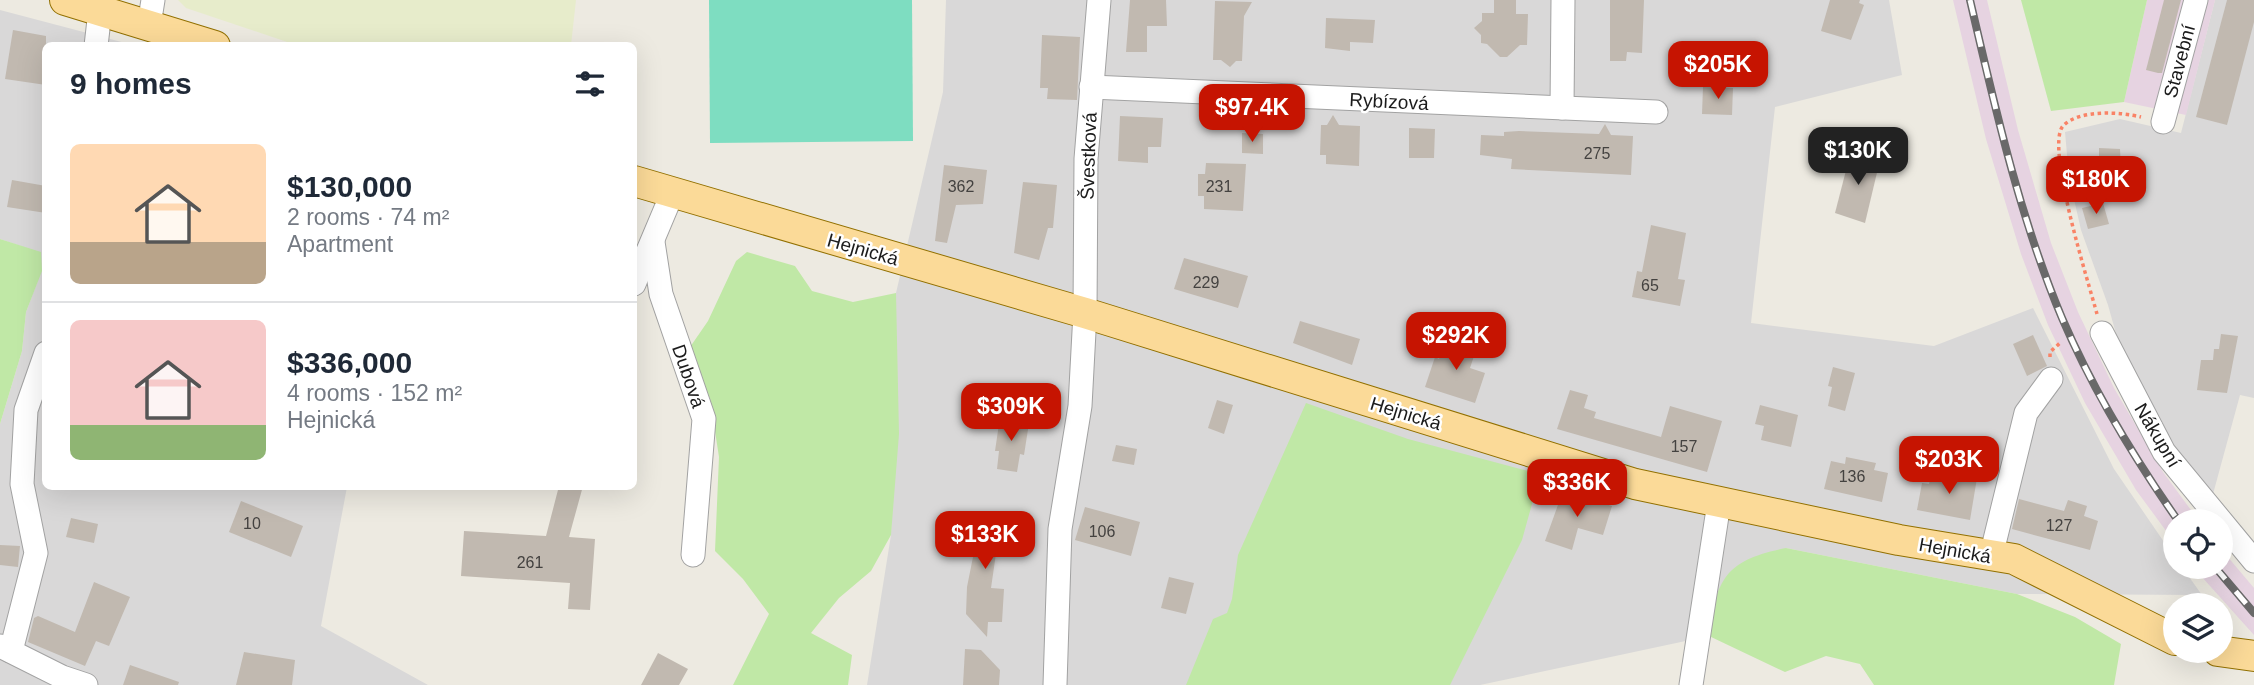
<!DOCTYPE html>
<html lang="en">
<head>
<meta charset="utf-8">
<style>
	body { margin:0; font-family:Arial,sans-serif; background:#f2f2f3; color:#1f2937; height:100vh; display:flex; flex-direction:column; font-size:26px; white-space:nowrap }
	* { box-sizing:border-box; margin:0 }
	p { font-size:23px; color:#747a83 }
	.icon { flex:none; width:38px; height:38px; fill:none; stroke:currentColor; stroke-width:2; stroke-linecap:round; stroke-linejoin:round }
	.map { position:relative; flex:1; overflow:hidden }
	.sheet { position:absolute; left:42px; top:42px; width:595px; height:448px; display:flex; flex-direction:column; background:#fff; border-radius:10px; box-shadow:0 7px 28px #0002 }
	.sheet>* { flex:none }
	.tools { position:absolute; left:2163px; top:509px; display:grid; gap:14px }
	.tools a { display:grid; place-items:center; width:70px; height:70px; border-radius:50%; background:#fff; box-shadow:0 7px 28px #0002; font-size:35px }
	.price { position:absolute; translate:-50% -60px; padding:0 16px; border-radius:14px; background:#c61401; color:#fff; font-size:23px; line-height:46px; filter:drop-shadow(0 2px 4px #0008) }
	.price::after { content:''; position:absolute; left:50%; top:42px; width:21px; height:16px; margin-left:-10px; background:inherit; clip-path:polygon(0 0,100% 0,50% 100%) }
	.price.active { background:#222; color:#fff }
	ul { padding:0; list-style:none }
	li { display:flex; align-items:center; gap:21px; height:175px; padding:0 28px }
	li+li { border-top:2px solid #e0e1e3 }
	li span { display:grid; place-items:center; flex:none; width:196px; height:140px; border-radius:10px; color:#555 }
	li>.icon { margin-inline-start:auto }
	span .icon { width:84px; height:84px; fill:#fffc; stroke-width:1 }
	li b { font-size:30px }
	h2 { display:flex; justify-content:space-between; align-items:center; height:84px; padding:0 28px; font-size:30px }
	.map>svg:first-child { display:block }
	.residential { fill:#d9d8d8 }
	.industrial { fill:#e6d3e1 }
	.farmland { fill:#e7eccb }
	.grass { fill:#c0e8a6 }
	.pitch { fill:#7eddc1 }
	.building { fill:#c1b9b0 }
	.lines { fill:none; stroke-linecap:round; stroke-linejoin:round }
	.minor-casing { stroke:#a2a2a2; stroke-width:25 }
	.major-casing { stroke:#927001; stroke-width:32 }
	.path { stroke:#f98366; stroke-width:3.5; stroke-dasharray:3.5 3.5; stroke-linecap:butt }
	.minor { stroke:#fff; stroke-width:23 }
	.major { stroke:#fbda98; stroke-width:30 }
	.rail-casing { stroke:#696969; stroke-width:8 }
	.rail { stroke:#fff; stroke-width:5; stroke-dasharray:16; stroke-linecap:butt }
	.labels { text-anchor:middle; stroke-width:5; stroke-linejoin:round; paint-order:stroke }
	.number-label { font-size:16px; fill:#444240 }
	.street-label { font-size:19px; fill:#1b1b1b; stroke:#fff }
</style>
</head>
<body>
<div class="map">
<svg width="2254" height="685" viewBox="0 0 2254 685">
	<rect width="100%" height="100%" fill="#edeae1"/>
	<g class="residential">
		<path d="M 946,0 L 1889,0 L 1902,75 L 1775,107 L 1751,323 L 1934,346 L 2033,308 L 2114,469 L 2175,558 L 2175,567 L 2182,567 L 2202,595 L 2017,594 L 1786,548 L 1709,636 L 1480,685 L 867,685 L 891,535 L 896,293 L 943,92 Z"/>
		<path d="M 2215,0 L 2254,0 L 2254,398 L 2240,395 L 2213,494 L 2166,436 L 2120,348 L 2108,305 L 2081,230 L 2069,177 L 2065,132 L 2120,119 L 2181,133 Z"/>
		<path d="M 0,10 L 133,45 L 46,46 L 46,486 L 347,487 L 321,626 L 428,685 L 0,685 L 0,424 L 22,351 L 26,312 L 38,280 L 41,253 L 0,239 Z"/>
	</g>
	<g class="industrial">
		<path d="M 1953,0 L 1987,0 L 2018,130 L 2051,243 L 2078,312 L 2114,388 L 2163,472 L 2199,521 L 2175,522 L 2175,543 L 2136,490 L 2085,403 L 2048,325 L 2021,254 L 1986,139 Z"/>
		<path d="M 2147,0 L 2215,0 L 2186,115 L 2124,102 Z"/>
		<path d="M 2221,549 L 2254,588 L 2254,635 L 2193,567 L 2221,567 Z"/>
	</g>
	<path class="farmland" d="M 178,0 L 576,0 L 571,45 L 299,46 L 186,8 Z"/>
	<g class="grass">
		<path d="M 2021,0 L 2147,0 L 2124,102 L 2051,111 Z"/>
		<path d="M 0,239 L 41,252 L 42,271 L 26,312 L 22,351 L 0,424 Z"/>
		<path d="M 747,252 L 795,266 L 812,291 L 853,302 L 896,293 L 899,434 L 891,535 L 871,571 L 839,598 L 811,633 L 852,655 L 848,685 L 733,685 L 769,614 L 743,579 L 715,551 L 719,457 L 710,399 L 688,350 L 708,321 L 736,261 Z"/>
		<path d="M 1306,403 L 1408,439 L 1532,472 L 1537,486 L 1522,540 L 1450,685 L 1186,685 L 1213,619 L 1227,613 L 1232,599 L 1238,555 Z"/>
		<path d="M 1786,548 L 2017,594 L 2075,617 L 2121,644 L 2114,685 L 1874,685 L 1860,664 L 1826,656 L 1785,672 L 1709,636 C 1716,577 1727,560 1786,548 Z"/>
	</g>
	<path class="pitch" d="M 709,0 L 912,0 L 913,141 L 710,143 Z"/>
	<g class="building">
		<path d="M 1130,0 L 1166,0 L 1167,26 L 1147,26 L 1147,52 L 1126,52 Z"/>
		<path d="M 1494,0 L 1516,0 L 1516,14 L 1528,14 L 1527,45 L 1520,45 L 1507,57 L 1500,57 L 1487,44 L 1481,43 L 1481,35 L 1474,28 L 1482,21 L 1482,13 L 1494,13 Z"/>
		<path d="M 1610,0 L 1644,0 L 1642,53 L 1627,52 L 1626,61 L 1610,61 Z"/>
		<path d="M 1830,0 L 1860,0 L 1859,3 L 1864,5 L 1851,40 L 1821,31 Z"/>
		<path d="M 2164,0 L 2181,0 L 2162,73 L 2158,73 L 2146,70 Z"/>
		<path d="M 2227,0 L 2254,0 L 2254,22 L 2227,125 L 2196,117 Z"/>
		<path d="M 1215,1 L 1252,2 L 1244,16 L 1242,61 L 1236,61 L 1230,67 L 1221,60 L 1213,60 Z"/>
		<path d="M 1326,18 L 1375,20 L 1373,43 L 1350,42 L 1350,51 L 1325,48 Z"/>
		<path d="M 13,30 L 46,36 L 46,85 L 5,79 Z"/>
		<path d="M 1042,35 L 1080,37 L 1077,100 L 1047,99 L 1048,88 L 1040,88 Z"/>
		<path d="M 1703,87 L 1733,88 L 1732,115 L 1702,114 Z"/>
		<path d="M 1333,115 L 1339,125 L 1360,126 L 1359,166 L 1326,164 L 1326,155 L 1320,155 L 1321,125 L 1327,125 Z"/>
		<path d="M 1120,116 L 1163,118 L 1161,147 L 1148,147 L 1148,163 L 1118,161 Z"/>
		<path d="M 1605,124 L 1611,135 L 1633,136 L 1631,175 L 1511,169 L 1512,159 L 1480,155 L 1481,135 L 1504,136 L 1504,132 L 1519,131 L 1599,134 Z"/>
		<path d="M 1409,128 L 1435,129 L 1434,158 L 1409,158 Z"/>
		<path d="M 1242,133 L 1263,134 L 1263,154 L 1242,153 Z"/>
		<path d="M 2099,148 L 2120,149 L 2122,188 L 2092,187 L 2094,159 L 2099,159 Z"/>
		<path d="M 1851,151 L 1880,160 L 1865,223 L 1835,213 Z"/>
		<path d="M 1206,163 L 1246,164 L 1243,211 L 1204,209 L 1204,196 L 1198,196 L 1198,174 L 1205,174 Z"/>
		<path d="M 944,165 L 987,170 L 983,204 L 956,205 L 947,243 L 935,241 Z"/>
		<path d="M 12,180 L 46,186 L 46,213 L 7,207 Z"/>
		<path d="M 1023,182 L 1057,185 L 1053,228 L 1048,228 L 1039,260 L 1014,253 Z"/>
		<path d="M 2103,203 L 2109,224 L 2088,229 L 2082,208 Z"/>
		<path d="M 1651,225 L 1686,233 L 1678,279 L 1685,280 L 1680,306 L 1632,297 L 1637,271 L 1642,272 Z"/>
		<path d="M 1184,258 L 1248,276 L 1238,308 L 1174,289 Z"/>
		<path d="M 1300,321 L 1360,339 L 1352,365 L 1293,343 Z"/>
		<path d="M 2221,334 L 2238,336 L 2227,393 L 2197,390 L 2201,360 L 2213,360 L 2214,349 L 2219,349 Z"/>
		<path d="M 2033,335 L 2047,366 L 2027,376 L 2013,344 Z"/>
		<path d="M 1446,337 L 1477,347 L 1470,368 L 1485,373 L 1475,403 L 1425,387 L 1435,357 L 1439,359 Z"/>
		<path d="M 1833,367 L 1855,373 L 1845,411 L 1828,406 L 1832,387 L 1828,386 Z"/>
		<path d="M 1570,390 L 1588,395 L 1584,408 L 1596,412 L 1594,418 L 1661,437 L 1670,406 L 1722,421 L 1707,472 L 1557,429 Z"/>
		<path d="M 1217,400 L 1233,405 L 1224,434 L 1208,428 Z"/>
		<path d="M 1760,405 L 1798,415 L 1791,447 L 1761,440 L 1764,426 L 1755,424 Z"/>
		<path d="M 1000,417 L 1029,423 L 1024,455 L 1020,454 L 1017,472 L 997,469 L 999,451 L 995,451 Z"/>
		<path d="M 1116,445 L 1137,449 L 1134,465 L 1112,461 Z"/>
		<path d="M 1846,457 L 1876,463 L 1874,470 L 1888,473 L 1882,502 L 1824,489 L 1831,461 L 1845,464 Z"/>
		<path d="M 1947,472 L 1977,478 L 1970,520 L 1917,510 L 1922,483 L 1929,484 L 1931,475 L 1945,477 Z"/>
		<path d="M 559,486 L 583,486 L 569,537 L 595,539 L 590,610 L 568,609 L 570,583 L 461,576 L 464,531 L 546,536 Z"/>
		<path d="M 1563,491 L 1612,506 L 1603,535 L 1578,528 L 1572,550 L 1545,541 Z"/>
		<path d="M 2019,499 L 2064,511 L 2068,500 L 2087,506 L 2084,516 L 2098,521 L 2090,550 L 2012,529 Z"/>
		<path d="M 241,501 L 303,526 L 291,557 L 229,532 Z"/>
		<path d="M 1085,507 L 1140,522 L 1131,556 L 1075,540 Z"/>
		<path d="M 974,513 L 1006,518 L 1008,533 L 998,540 L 991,588 L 1004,589 L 1002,622 L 988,622 L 987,637 L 966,614 L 967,587 L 977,537 L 971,536 L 966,526 Z"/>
		<path d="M 71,518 L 98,524 L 94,543 L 66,537 Z"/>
		<path d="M 0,545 L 20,546 L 18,567 L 0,565 Z"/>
		<path d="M 1169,577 L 1194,583 L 1186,614 L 1161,608 Z"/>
		<path d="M 94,582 L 130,597 L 109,646 L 96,641 L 85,666 L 28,642 L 34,618 L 38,616 L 75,632 Z"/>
		<path d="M 965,649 L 981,650 L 1000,670 L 999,685 L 963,685 Z"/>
		<path d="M 244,652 L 295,660 L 292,685 L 236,685 Z"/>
		<path d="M 658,653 L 688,669 L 679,685 L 641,685 Z"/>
		<path d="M 130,665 L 179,682 L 178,685 L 123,685 Z"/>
	</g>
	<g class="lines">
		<defs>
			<g id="minor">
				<path d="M 149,25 L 153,0"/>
				<path d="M 96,46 L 100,11"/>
				<path d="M 1091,87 L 1656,112"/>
				<path d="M 1562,108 L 1563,0"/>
				<path d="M 2163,122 L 2196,0"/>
				<path d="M 653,242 L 661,294 L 704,419 L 693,555"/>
				<path d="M 634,284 L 672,194"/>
				<path d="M 2102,333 L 2164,452 L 2254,561"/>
				<path d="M 1991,556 L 2026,413 L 2051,379"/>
				<path d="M 0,646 L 62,677 L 86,685"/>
				<path d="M 11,651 L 36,553 L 22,484 L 26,410 L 46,353"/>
				<path d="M 1055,685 L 1060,529 L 1080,406 L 1085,313 L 1086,159 L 1099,0"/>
				<path d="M 1691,685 L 1719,503"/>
			</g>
			<g id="major">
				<path d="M 65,0 L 215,46"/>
				<path d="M 634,181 L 1085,313 L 1635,484 L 1899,540 L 2014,559 L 2175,640"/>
				<path d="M 2218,651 L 2254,656"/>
			</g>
		</defs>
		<use href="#minor" class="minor-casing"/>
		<use href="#major" class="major-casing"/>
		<g class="path">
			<path d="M 2097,314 C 2089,284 2045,146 2063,126 C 2079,109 2121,112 2141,117"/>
			<path d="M 2050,357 L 2050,352 L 2060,343"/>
		</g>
		<use href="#minor" class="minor"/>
		<use href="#major" class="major"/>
		<defs>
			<g id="rail">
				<path d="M 1970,0 C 1995,107 2019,216 2062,318 C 2093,390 2134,458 2179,522"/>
				<path d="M 2215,567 L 2254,613"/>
			</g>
		</defs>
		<use href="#rail" class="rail-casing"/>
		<use href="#rail" class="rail"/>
	</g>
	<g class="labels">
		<g class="number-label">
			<text x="1597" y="159">275</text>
			<text x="961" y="192">362</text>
			<text x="1219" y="192">231</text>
			<text x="1206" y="288">229</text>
			<text x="1650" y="291">65</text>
			<text x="1684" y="452">157</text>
			<text x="1852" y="482">136</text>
			<text x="252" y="529">10</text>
			<text x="2059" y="531">127</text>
			<text x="1102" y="537">106</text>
			<text x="530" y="568">261</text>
		</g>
		<g class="street-label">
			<text transform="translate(2179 61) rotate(-75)" y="7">Stavební</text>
			<text transform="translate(1389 101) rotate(3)" y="7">Rybízová</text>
			<text transform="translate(1088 156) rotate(-88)" y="7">Švestková</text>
			<text transform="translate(863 249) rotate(16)" y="7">Hejnická</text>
			<text transform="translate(689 376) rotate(71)" y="7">Dubová</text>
			<text transform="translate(1406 413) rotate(17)" y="7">Hejnická</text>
			<text transform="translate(2158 435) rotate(59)" y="7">Nákupní</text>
			<text transform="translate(1955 550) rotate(10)" y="7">Hejnická</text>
		</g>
	</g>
</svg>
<div class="tools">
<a><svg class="icon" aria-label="locate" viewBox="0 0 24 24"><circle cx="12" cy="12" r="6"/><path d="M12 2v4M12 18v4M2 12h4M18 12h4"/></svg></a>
<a><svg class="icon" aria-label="layers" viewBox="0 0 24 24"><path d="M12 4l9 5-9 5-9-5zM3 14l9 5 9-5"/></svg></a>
</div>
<b class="price" style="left:1718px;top:101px">$205K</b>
<b class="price" style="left:1252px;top:144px">$97.4K</b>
<b class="price active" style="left:1858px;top:187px">$130K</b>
<b class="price" style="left:2096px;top:216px">$180K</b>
<b class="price" style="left:1456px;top:372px">$292K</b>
<b class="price" style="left:1011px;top:443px">$309K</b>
<b class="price" style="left:1949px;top:496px">$203K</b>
<b class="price" style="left:1577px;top:519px">$336K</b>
<b class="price" style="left:985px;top:571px">$133K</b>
<section class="sheet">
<h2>9 homes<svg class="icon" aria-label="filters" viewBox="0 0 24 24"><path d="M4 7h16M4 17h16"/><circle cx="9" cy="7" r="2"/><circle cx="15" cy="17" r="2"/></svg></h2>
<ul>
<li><span style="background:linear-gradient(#ffd9b3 70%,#b9a48a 0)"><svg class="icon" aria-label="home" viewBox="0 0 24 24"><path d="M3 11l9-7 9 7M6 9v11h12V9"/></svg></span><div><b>$130,000</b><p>2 rooms · 74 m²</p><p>Apartment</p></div></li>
<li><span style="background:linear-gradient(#f6c9c9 75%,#8fb573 0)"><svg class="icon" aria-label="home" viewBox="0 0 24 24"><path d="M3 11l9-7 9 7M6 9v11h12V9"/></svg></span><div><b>$336,000</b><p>4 rooms · 152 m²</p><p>Hejnická</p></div></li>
</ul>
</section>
</div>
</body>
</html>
